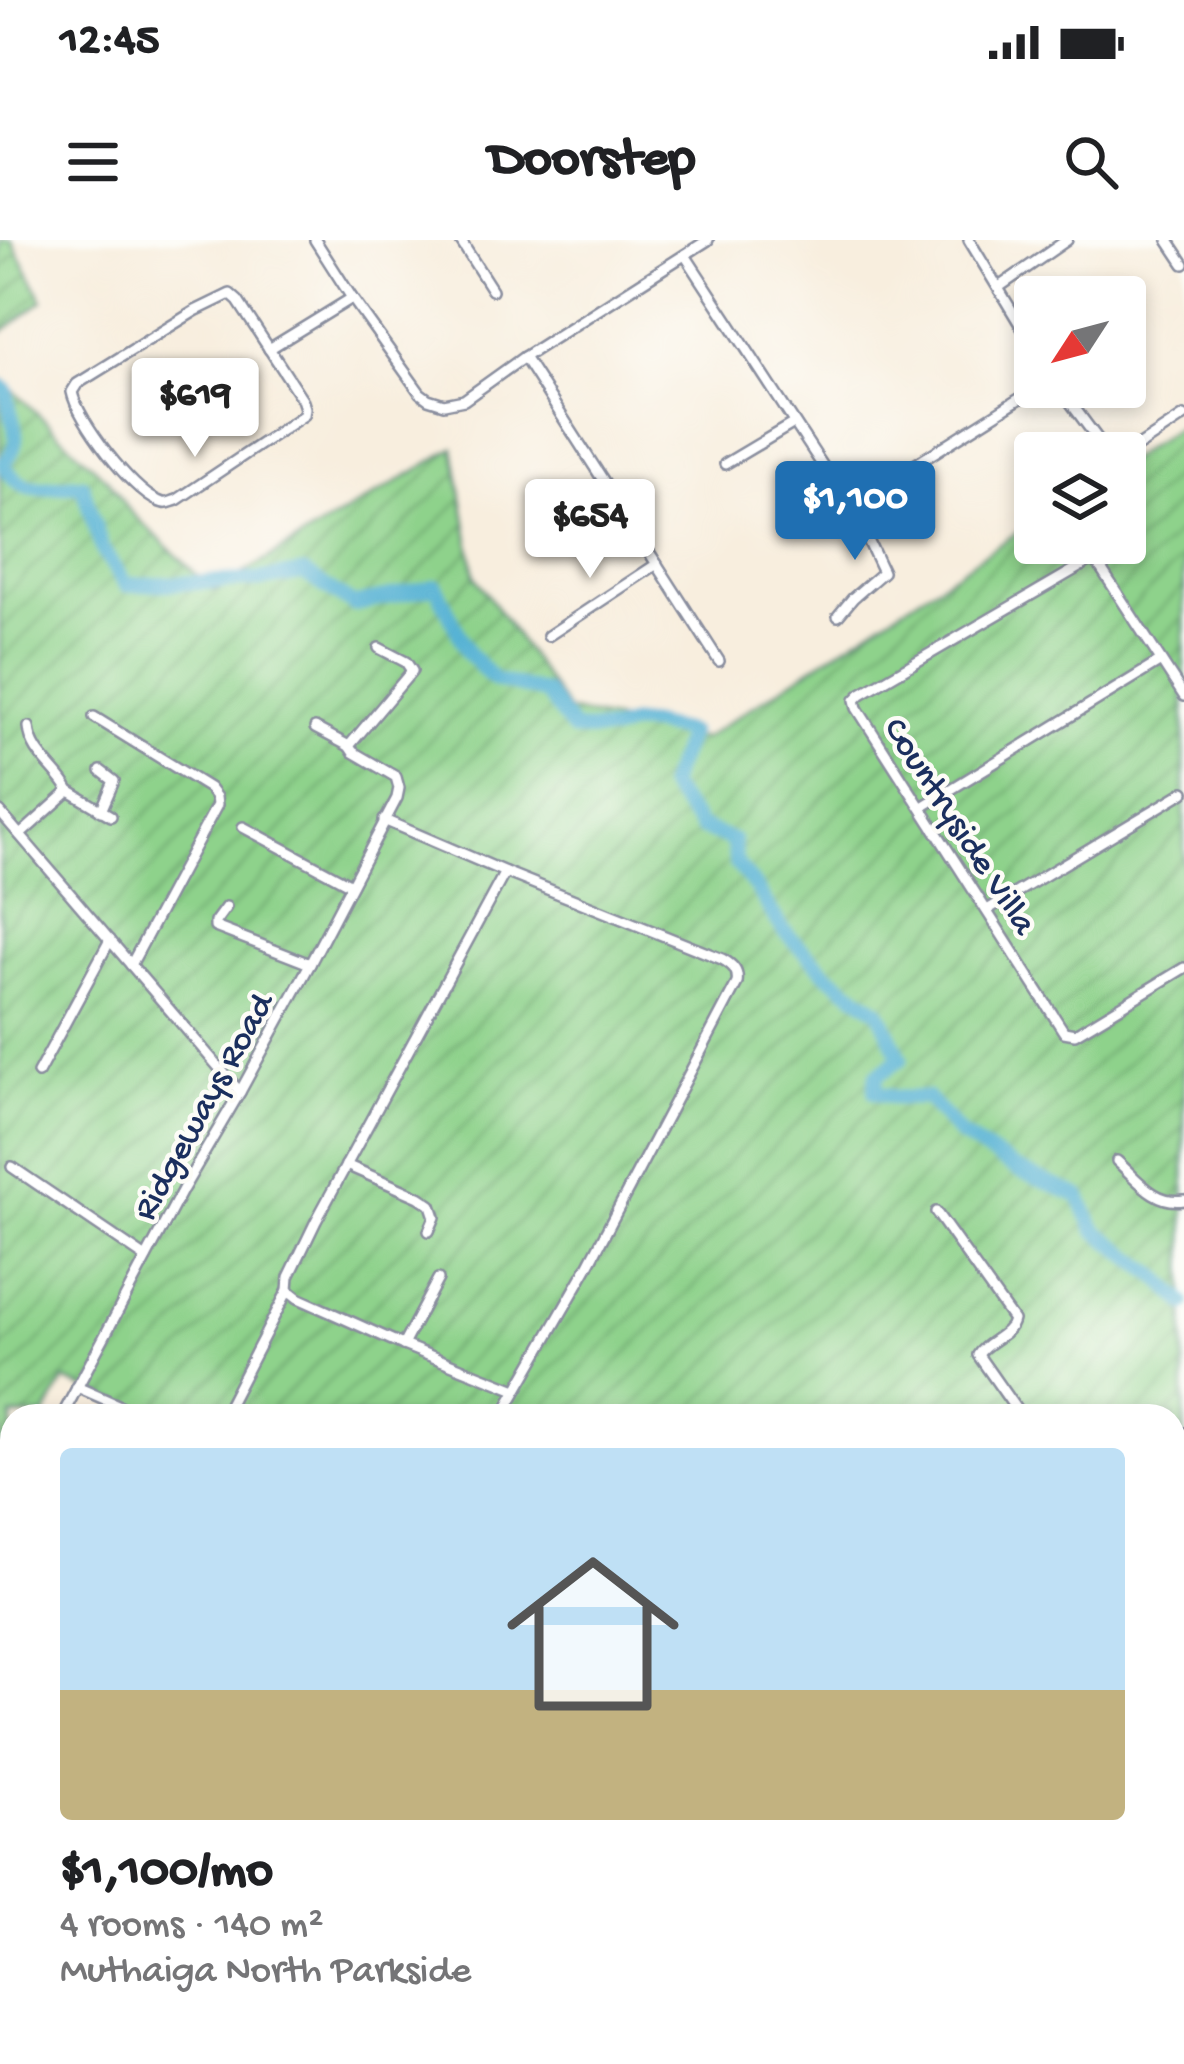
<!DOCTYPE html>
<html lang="en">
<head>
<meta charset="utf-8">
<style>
	body { margin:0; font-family:"Gochi Hand",sans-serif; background:#f6f6f6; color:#202124; height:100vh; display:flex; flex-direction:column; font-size:45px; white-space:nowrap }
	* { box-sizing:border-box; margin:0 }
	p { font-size:39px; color:#757577 }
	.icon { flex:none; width:66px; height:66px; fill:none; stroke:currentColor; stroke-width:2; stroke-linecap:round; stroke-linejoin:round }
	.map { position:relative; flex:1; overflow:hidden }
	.drawer { position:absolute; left:0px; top:1164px; width:1185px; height:660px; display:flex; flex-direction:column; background:#fff; border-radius:36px 36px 0 0; box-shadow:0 6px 18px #0003 }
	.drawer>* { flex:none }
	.needle { width:78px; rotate:234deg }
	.controls { position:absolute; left:1014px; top:36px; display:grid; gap:24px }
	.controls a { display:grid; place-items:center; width:132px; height:132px; border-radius:12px; background:#fff; box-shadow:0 6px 18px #0003; font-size:60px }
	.price { position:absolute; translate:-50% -102px; padding:0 27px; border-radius:12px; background:#fff; color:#222; font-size:39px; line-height:78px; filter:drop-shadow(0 3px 6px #0008) }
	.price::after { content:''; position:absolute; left:50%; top:72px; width:36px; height:27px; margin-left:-18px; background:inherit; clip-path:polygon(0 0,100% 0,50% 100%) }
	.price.on { background:#1f6fb2; color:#fff }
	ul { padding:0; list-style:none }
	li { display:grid; align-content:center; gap:24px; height:636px; padding:0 60px }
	li span { display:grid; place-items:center; height:372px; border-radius:12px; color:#555 }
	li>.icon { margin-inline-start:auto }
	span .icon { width:216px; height:216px; fill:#fffc; stroke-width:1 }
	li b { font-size:51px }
	.status { display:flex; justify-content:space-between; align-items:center; height:84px; padding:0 60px; background:#fff; direction:ltr }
	.status svg { height:33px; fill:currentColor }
	header { display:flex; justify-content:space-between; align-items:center; height:156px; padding:0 60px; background:#fff; font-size:54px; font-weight:700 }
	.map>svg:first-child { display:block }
	.industrial { fill:url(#industrial-furrows) }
	.forest { fill:url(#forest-crowns); stroke:#46726a; stroke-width:3 }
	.garden { fill:url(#garden-furrows); stroke:#548074; stroke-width:3 }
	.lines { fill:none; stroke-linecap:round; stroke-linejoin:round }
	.river { stroke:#56b2d4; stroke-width:15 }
	.minor-casing { stroke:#8a8e9e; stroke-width:14 }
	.trunk-casing { stroke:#8a8e9e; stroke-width:20 }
	.minor { stroke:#fff; stroke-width:9 }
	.trunk { stroke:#f5c16b; stroke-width:15 }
	.labels { text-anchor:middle; stroke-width:9; stroke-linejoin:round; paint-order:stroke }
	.street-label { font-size:36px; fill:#1b2f5e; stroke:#fdfcf7 }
</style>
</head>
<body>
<div class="status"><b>12:45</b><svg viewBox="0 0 49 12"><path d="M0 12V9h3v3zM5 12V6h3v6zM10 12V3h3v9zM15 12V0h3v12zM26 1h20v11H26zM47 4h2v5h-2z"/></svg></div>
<header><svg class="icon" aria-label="menu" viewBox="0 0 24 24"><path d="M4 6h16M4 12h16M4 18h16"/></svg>Doorstep<svg class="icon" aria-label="search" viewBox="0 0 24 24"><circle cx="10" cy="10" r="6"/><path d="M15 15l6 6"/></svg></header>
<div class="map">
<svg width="1184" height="1824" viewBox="0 0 1184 1824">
	<defs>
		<pattern id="industrial-furrows" width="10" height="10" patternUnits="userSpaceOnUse" patternTransform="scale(3)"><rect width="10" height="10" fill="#cbc3b8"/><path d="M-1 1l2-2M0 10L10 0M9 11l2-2" fill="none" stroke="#aea8a1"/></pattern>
		<pattern id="forest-crowns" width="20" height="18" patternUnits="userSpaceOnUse" patternTransform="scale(3)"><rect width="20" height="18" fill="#72b477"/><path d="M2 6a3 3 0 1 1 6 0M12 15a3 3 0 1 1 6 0" fill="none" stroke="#5d9365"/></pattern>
		<pattern id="garden-furrows" width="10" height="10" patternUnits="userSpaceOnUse" patternTransform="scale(3)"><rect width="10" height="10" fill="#8ed28b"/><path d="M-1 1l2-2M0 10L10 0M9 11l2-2" fill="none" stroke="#73ab75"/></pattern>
	</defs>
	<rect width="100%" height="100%" fill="#fdfcf7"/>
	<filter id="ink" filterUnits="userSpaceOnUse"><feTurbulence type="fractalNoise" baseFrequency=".00833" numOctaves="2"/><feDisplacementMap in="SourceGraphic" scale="24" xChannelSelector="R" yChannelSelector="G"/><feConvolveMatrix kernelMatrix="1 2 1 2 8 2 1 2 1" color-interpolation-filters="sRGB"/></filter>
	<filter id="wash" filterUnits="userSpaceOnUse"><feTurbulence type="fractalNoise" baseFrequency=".004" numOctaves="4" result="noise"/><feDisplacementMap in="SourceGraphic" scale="48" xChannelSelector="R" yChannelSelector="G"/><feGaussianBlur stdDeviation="2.7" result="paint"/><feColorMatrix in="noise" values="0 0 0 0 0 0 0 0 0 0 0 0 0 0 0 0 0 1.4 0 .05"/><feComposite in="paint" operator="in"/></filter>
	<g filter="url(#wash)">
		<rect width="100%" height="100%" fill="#f8eede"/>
		<path class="industrial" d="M 1102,1812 L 1149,1812 L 1156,1824 L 1098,1824 Z"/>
		<path class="forest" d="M 1184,1273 L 1184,1801 L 1173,1782 L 1173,1283 Z"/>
		<g class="garden">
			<path d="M 0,0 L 12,0 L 43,60 L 0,94 Z"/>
			<path d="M 0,138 L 109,241 L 129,270 L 214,351 L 454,208 L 475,336 L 568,471 L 703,499 L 1035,281 L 1035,303 L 1125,303 L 1125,222 L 1184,183 L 1184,1250 L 1173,1258 L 1173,1176 L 156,1176 L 64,1140 L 45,1176 L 12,1176 L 12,1238 L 0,1261 Z"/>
			<path d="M 12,1292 L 12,1812 L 737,1812 L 756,1824 L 0,1824 L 0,1315 Z"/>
		</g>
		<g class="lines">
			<path class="river" d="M 0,145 L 7,151 C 8,182 28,195 4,223 C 20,260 50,244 82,245 L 102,309 L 126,345 L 260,340 L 304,333 L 354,365 L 436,346 L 468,413 L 494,440 L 546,453 L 573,490 L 613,491 L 632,484 L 654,485 L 689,493 L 668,546 L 700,587 L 733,601 L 736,623 L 756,648 L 784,691 L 831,737 L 879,771 L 901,819 L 876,836 L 875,852 L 897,858 L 927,858 L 960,895 L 1018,930 L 1079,956 L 1095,990 L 1158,1037 L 1184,1063"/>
		</g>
	</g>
	<g filter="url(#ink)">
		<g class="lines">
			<defs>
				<g id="minor">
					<path d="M 315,0 L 352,58 L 420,153 L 428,159 L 444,164 L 464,160 L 524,117 L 708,0"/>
					<path d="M 460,0 L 492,50"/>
					<path d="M 969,0 L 1035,109"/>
					<path d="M 1168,0 L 1184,24"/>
					<path d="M 685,15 L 847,263 L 856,262 L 1038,147"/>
					<path d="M 999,47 L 1067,0"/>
					<path d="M 230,54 L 238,61 L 302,159 L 305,168 L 304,175 L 177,260 C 167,263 167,265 158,261 C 132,251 77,179 72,152 L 77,144 L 195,71 Z"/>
					<path d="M 269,109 L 352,58"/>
					<path d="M 524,117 L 719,421"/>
					<path d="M 1059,147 L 1108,213"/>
					<path d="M 1125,215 L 1184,176"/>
					<path d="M 725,224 L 794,183"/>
					<path d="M 838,376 L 853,358 L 883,332 L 851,264"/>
					<path d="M 548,396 L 657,324"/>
					<path d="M 1184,456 L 1097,322 L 1093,319 L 861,454 L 855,460 L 857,468 L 1064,792 L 1075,794 L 1184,728"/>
					<path d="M 94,477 L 209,548 L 216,557 L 217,565 L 131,725"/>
					<path d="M 29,487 C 31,515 57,528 69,551"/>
					<path d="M 315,488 L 349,506"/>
					<path d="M 101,531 L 114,541 L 101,571"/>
					<path d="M 922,567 L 1161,421"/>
					<path d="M 0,572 L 240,852"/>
					<path d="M 384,580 L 505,632 L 722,719 C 733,725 739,731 737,743 L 587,1028 L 502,1176"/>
					<path d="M 243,587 L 351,645"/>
					<path d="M 20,595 L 69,551 L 111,576"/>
					<path d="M 226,667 L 215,682 L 215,687 L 310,724"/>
					<path d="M 987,670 L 1184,552"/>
					<path d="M 38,833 L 110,700"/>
					<path d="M 1117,921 C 1137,939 1155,965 1184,960"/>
					<path d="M 346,925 L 419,957 L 431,965 L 435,977 L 429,991"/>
					<path d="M 12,927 L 146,1018"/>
					<path d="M 936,972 L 1013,1080 C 1010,1096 986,1101 978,1115 L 1020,1175"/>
					<path d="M 288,1050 L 298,1058 L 403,1105 L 516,1150"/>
					<path d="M 403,1105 L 438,1039"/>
					<path d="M 77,1147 L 143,1176"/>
					<path d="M 228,1166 L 288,1050 L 289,1037 L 316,981 L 505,632"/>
					<path d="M 62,1176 L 183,949 L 240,852 L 310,724 L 397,558 L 399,548 L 396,537 L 353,512 L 349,506 L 412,431 L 406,422 L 379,408"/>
					<path d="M 1173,1196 L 1184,1193"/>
					<path d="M 0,1291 L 12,1268"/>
					<path d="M 0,1537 L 7,1522"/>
					<path d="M 0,1696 L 12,1701"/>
					<path d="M 0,1776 L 12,1757"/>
					<path d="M 733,1812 L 754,1824"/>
					<path d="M 1157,1812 L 1164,1824"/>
					<path d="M 381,1818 L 384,1812"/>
					<path d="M 270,1824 L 277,1812"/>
				</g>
				<g id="trunk">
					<path d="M 1173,1281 L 1184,1271"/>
					<path d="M 977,1824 L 981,1812"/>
				</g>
			</defs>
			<use href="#minor" class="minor-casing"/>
			<use href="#trunk" class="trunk-casing"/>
			<use href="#minor" class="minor"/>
			<use href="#trunk" class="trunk"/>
		</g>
	</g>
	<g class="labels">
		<g class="street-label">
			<text transform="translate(963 584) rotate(57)" y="13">Countryside Villa</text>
			<text transform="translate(200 865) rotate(-61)" y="13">Ridgeways Road</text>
		</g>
	</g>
</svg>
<div class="controls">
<a><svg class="needle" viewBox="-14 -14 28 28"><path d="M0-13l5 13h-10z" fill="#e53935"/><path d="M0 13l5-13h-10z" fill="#757577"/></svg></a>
<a><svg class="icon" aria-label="layers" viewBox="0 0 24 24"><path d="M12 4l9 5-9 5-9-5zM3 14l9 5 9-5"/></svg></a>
</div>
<b class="price" style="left:195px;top:220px">$619</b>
<b class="price on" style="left:855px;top:323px">$1,100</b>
<b class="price" style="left:590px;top:341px">$654</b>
<section class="drawer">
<ul>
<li><span style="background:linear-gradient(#bfe0f5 65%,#c2b280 0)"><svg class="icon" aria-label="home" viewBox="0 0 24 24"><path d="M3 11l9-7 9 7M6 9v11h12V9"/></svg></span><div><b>$1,100/mo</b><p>4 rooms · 140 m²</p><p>Muthaiga North Parkside</p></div></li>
</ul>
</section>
</div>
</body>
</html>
